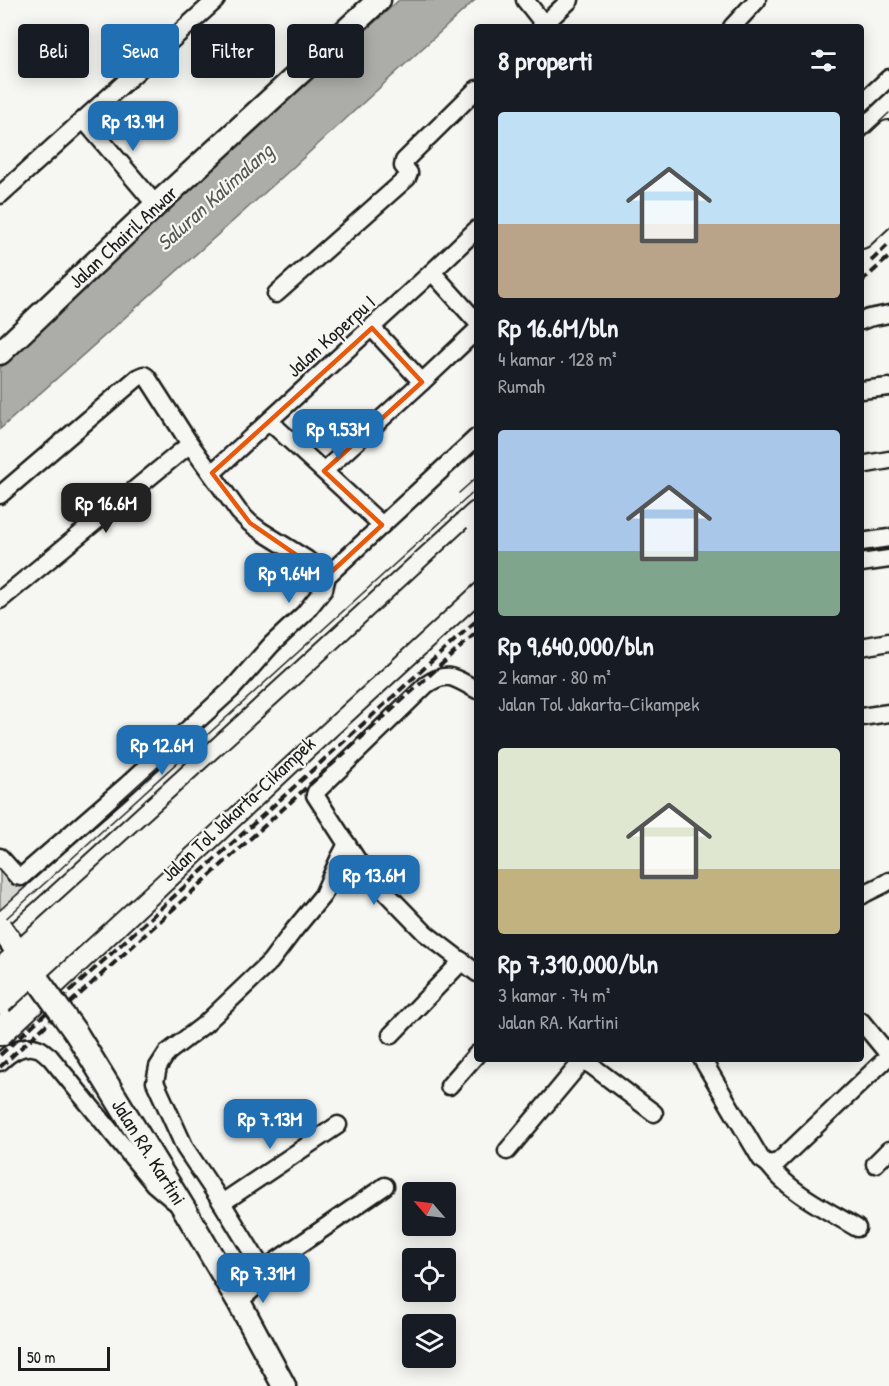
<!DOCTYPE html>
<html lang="id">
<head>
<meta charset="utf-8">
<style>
	body { margin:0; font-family:"Patrick Hand",sans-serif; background:#20242c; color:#f1f3f6; height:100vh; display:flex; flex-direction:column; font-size:22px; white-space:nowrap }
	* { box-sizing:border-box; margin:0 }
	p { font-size:20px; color:#9ea1a6 }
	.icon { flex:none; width:33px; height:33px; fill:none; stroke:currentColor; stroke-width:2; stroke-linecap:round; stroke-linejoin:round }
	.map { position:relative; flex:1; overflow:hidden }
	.details { position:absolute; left:474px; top:24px; width:390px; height:1038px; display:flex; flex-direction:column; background:#171b24; border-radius:6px; box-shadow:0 3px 15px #0003 }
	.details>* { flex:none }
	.banner { position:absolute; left:18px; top:24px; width:366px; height:54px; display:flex; gap:12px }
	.needle { width:39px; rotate:298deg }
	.buttons { position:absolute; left:402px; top:1182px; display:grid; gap:12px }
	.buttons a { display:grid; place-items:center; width:54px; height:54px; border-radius:6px; background:#171b24; box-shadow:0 3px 15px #0003; font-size:30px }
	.scale { position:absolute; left:18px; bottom:15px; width:92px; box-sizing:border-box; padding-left:6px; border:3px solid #1c1c1c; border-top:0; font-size:16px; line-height:21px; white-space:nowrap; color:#1c1c1c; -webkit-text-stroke:4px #f6f6f2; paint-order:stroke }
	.price { position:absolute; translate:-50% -51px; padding:0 14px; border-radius:12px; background:#1f6fb2; color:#fff; font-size:20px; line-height:39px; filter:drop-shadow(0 2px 3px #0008) }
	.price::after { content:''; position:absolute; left:50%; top:36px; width:18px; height:14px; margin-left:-9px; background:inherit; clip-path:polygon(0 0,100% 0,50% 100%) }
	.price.selected { background:#222; color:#fff }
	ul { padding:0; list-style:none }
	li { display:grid; align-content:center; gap:12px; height:318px; padding:0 24px }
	li span { display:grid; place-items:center; height:186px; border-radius:6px; color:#555 }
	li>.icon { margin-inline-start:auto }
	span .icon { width:108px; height:108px; fill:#fffc; stroke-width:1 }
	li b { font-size:26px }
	h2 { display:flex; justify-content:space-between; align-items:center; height:72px; padding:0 24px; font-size:26px }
	.pill { padding:0 21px; border-radius:6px; background:#171b24; box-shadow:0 3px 15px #0003; font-size:21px; line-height:54px }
	.pill.selected { background:#1f6fb2; color:#fff }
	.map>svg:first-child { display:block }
	.green { fill:#d6d6d2; stroke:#797977; stroke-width:1.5 }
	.water { fill:#acaca9; stroke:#727271; stroke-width:1.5 }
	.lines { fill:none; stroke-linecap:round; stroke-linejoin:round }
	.minor-casing { stroke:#1c1c1c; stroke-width:21 }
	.major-casing { stroke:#1c1c1c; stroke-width:27 }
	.highway-casing { stroke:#1c1c1c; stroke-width:30 }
	.minor { stroke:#f6f6f2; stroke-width:16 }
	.major { stroke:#f6f6f2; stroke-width:22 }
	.highway { stroke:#f6f6f2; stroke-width:26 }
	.tram { stroke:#1c1c1c; stroke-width:1.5 }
	.rail { stroke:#1c1c1c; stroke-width:4; stroke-dasharray:9 4.5; stroke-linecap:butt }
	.major-bridge-casing { stroke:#1c1c1c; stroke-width:27; stroke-linecap:butt }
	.highway-bridge-casing { stroke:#1c1c1c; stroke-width:30; stroke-linecap:butt }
	.major-bridge { stroke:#f6f6f2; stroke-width:22 }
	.highway-bridge { stroke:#f6f6f2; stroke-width:26 }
	.marked { fill:none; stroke:#e8590c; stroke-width:4.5; stroke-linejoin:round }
	.labels { text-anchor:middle; stroke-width:4.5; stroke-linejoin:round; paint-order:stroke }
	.street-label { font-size:20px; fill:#1c1c1c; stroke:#f6f6f2 }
	.water-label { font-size:21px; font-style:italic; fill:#565654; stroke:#f6f6f2 }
</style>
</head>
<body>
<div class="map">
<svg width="889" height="1386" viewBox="0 0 889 1386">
	<rect width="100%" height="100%" fill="#f6f6f2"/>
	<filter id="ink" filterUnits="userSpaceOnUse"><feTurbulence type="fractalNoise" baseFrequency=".0167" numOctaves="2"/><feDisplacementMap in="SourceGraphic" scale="12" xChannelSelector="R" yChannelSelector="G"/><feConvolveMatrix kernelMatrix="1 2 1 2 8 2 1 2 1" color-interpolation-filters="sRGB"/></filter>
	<g filter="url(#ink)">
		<path class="green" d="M 0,856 L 26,887 L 0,910 Z"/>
		<path class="water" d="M 399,0 L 475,0 L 289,171 L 0,429 L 0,368 L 187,192 Z"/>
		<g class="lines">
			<defs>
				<g id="minor">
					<path d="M 525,0 L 544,24"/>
					<path d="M 541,27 L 570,0"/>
					<path d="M 732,27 L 757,0"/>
					<path d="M 861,104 L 889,78"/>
					<path d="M 84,120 L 156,205"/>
					<path d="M 0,195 L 216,0"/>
					<path d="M 432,272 L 477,322"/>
					<path d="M 276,294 L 407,178 L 409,173 L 403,166 L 404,161 L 477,89"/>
					<path d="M 861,321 L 869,318 L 889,314"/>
					<path d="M 372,328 L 422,382"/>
					<path d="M 861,390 L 889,387"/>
					<path d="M 269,421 L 382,525"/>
					<path d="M 861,465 L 889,460"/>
					<path d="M 324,471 L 422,382 L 477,330"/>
					<path d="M 212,473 L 432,272 L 477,229"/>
					<path d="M 0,495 L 137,378 L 144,375 L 147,377 L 190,444 L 239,512 L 250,523 L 261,531 L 306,559 L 327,576"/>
					<path d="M 861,542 L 889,538"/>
					<path d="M 861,563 L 889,559"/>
					<path d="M 0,600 L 190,444"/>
					<path d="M 861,647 L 889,642"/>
					<path d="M 477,690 C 456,679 448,669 426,685 L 316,792 L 315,795 L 363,869 L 425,933 L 477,973"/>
					<path d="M 861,717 L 889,713"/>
					<path d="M 0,857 L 17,876 L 21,877 L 127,785 L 232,689 L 272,644 L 304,614 L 324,589 L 327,576 L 477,437"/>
					<path d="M 861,896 C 870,890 880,887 889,881"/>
					<path d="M 861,1021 L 889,1055"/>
					<path d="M 391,1035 L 462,961"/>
					<path d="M 583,1059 L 654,1113"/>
					<path d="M 702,1059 L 761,1159 L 768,1164 L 778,1162 L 889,1056"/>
					<path d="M 0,1062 C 9,1053 24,1043 37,1048 C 42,1049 46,1054 50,1057 L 154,1184 L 174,1201"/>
					<path d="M 449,1086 L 477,1054"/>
					<path d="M 507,1151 L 584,1059"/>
					<path d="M 768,1164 C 790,1193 827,1210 857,1228"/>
					<path d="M 875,1164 L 889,1150"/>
					<path d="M 222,1203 L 338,1125"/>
					<path d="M 263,1270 L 385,1186"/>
					<path d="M 238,1301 C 249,1293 261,1285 263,1270 L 222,1203 L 185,1148 L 155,1082 L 158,1067 L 167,1053 L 205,1024 L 270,962 L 294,930 L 323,895 L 339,859 L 347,844"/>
				</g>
				<g id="major">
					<path d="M 0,353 L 156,205 L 379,0"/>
					<path d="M 76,1033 L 186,1212 L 240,1304 L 284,1386"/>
				</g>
				<g id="highway">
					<path d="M 861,160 L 889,134"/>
					<path d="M 861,184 L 889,158"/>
					<path d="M 861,210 L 889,184"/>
					<path d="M 861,235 L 889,209"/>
					<path d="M 0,952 L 477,515"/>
					<path d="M 0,1032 L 286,763 L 477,588"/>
				</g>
			</defs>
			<use href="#minor" class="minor-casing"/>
			<use href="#major" class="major-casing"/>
			<use href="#highway" class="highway-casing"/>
			<use href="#minor" class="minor"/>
			<use href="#major" class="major"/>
			<use href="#highway" class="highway"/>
			<g class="tram">
				<path d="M 861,139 L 889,113"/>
				<path d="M 459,493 L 477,477"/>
				<path d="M 0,910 L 204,725"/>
				<path d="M 0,924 L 477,489"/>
			</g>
			<g class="rail">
				<path d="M 871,261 L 889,244"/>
				<path d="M 861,282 L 889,257"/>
				<path d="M 0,1055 L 477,620"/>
				<path d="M 0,1067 L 477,632"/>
			</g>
			<defs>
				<path id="major-bridge" d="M 0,927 L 76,1033"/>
				<g id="highway-bridge">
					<path d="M 0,973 L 311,692 L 477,538"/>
					<path d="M 0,1001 L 477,563"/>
				</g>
			</defs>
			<use href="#major-bridge" class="major-bridge-casing"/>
			<use href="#highway-bridge" class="highway-bridge-casing"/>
			<use href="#major-bridge" class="major-bridge"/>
			<use href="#highway-bridge" class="highway-bridge"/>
		</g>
	</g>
	<path class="marked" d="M 372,328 L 422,382 L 324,471 L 382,525 L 327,576 L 250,523 L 212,473 Z"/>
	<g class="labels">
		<g class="street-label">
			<text transform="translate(123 237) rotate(-43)" y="7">Jalan Chairil Anwar</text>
			<text transform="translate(331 336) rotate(-42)" y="7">Jalan Koperpu I</text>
			<text transform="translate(238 809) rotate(-43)" y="7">Jalan Tol Jakarta–Cikampek</text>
			<text transform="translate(149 1152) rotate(58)" y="7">Jalan RA. Kartini</text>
		</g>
		<g class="water-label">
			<text transform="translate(215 197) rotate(-42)" y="7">Saluran Kalimalang</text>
		</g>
	</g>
</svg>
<div class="buttons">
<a><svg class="needle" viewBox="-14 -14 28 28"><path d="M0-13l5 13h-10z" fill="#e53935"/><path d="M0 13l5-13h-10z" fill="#9ea1a6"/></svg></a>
<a><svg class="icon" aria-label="locate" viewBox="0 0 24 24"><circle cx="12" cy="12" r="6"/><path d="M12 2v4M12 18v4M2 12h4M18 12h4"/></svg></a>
<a><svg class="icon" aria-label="layers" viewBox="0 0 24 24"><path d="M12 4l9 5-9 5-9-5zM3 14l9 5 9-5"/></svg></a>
</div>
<div class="scale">50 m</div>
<b class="price" style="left:133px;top:152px">Rp 13.9M</b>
<b class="price" style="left:338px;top:460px">Rp 9.53M</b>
<b class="price selected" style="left:106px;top:534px">Rp 16.6M</b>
<b class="price" style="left:289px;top:604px">Rp 9.64M</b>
<b class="price" style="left:162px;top:776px">Rp 12.6M</b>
<b class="price" style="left:374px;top:906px">Rp 13.6M</b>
<b class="price" style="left:270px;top:1150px">Rp 7.13M</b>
<b class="price" style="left:263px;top:1304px">Rp 7.31M</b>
<div class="banner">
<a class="pill">Beli</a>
<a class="pill selected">Sewa</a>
<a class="pill">Filter</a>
<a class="pill">Baru</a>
</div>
<section class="details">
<h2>8 properti<svg class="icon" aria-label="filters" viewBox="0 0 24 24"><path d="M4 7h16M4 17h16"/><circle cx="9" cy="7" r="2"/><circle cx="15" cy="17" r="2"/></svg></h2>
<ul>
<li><span style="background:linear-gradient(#bfe0f5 60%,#b9a48a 0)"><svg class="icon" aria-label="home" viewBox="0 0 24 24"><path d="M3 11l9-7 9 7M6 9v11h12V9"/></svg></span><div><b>Rp 16.6M/bln</b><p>4 kamar · 128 m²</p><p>Rumah</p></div></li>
<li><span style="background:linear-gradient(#a9c7e8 65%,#7fa58c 0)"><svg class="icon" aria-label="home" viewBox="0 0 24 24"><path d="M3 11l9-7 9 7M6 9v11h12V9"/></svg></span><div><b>Rp 9,640,000/bln</b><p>2 kamar · 80 m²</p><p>Jalan Tol Jakarta–Cikampek</p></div></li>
<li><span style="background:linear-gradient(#dfe7d0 65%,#c2b280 0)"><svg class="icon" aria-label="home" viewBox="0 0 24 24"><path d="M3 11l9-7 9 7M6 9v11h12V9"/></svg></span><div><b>Rp 7,310,000/bln</b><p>3 kamar · 74 m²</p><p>Jalan RA. Kartini</p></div></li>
</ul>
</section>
</div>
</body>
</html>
